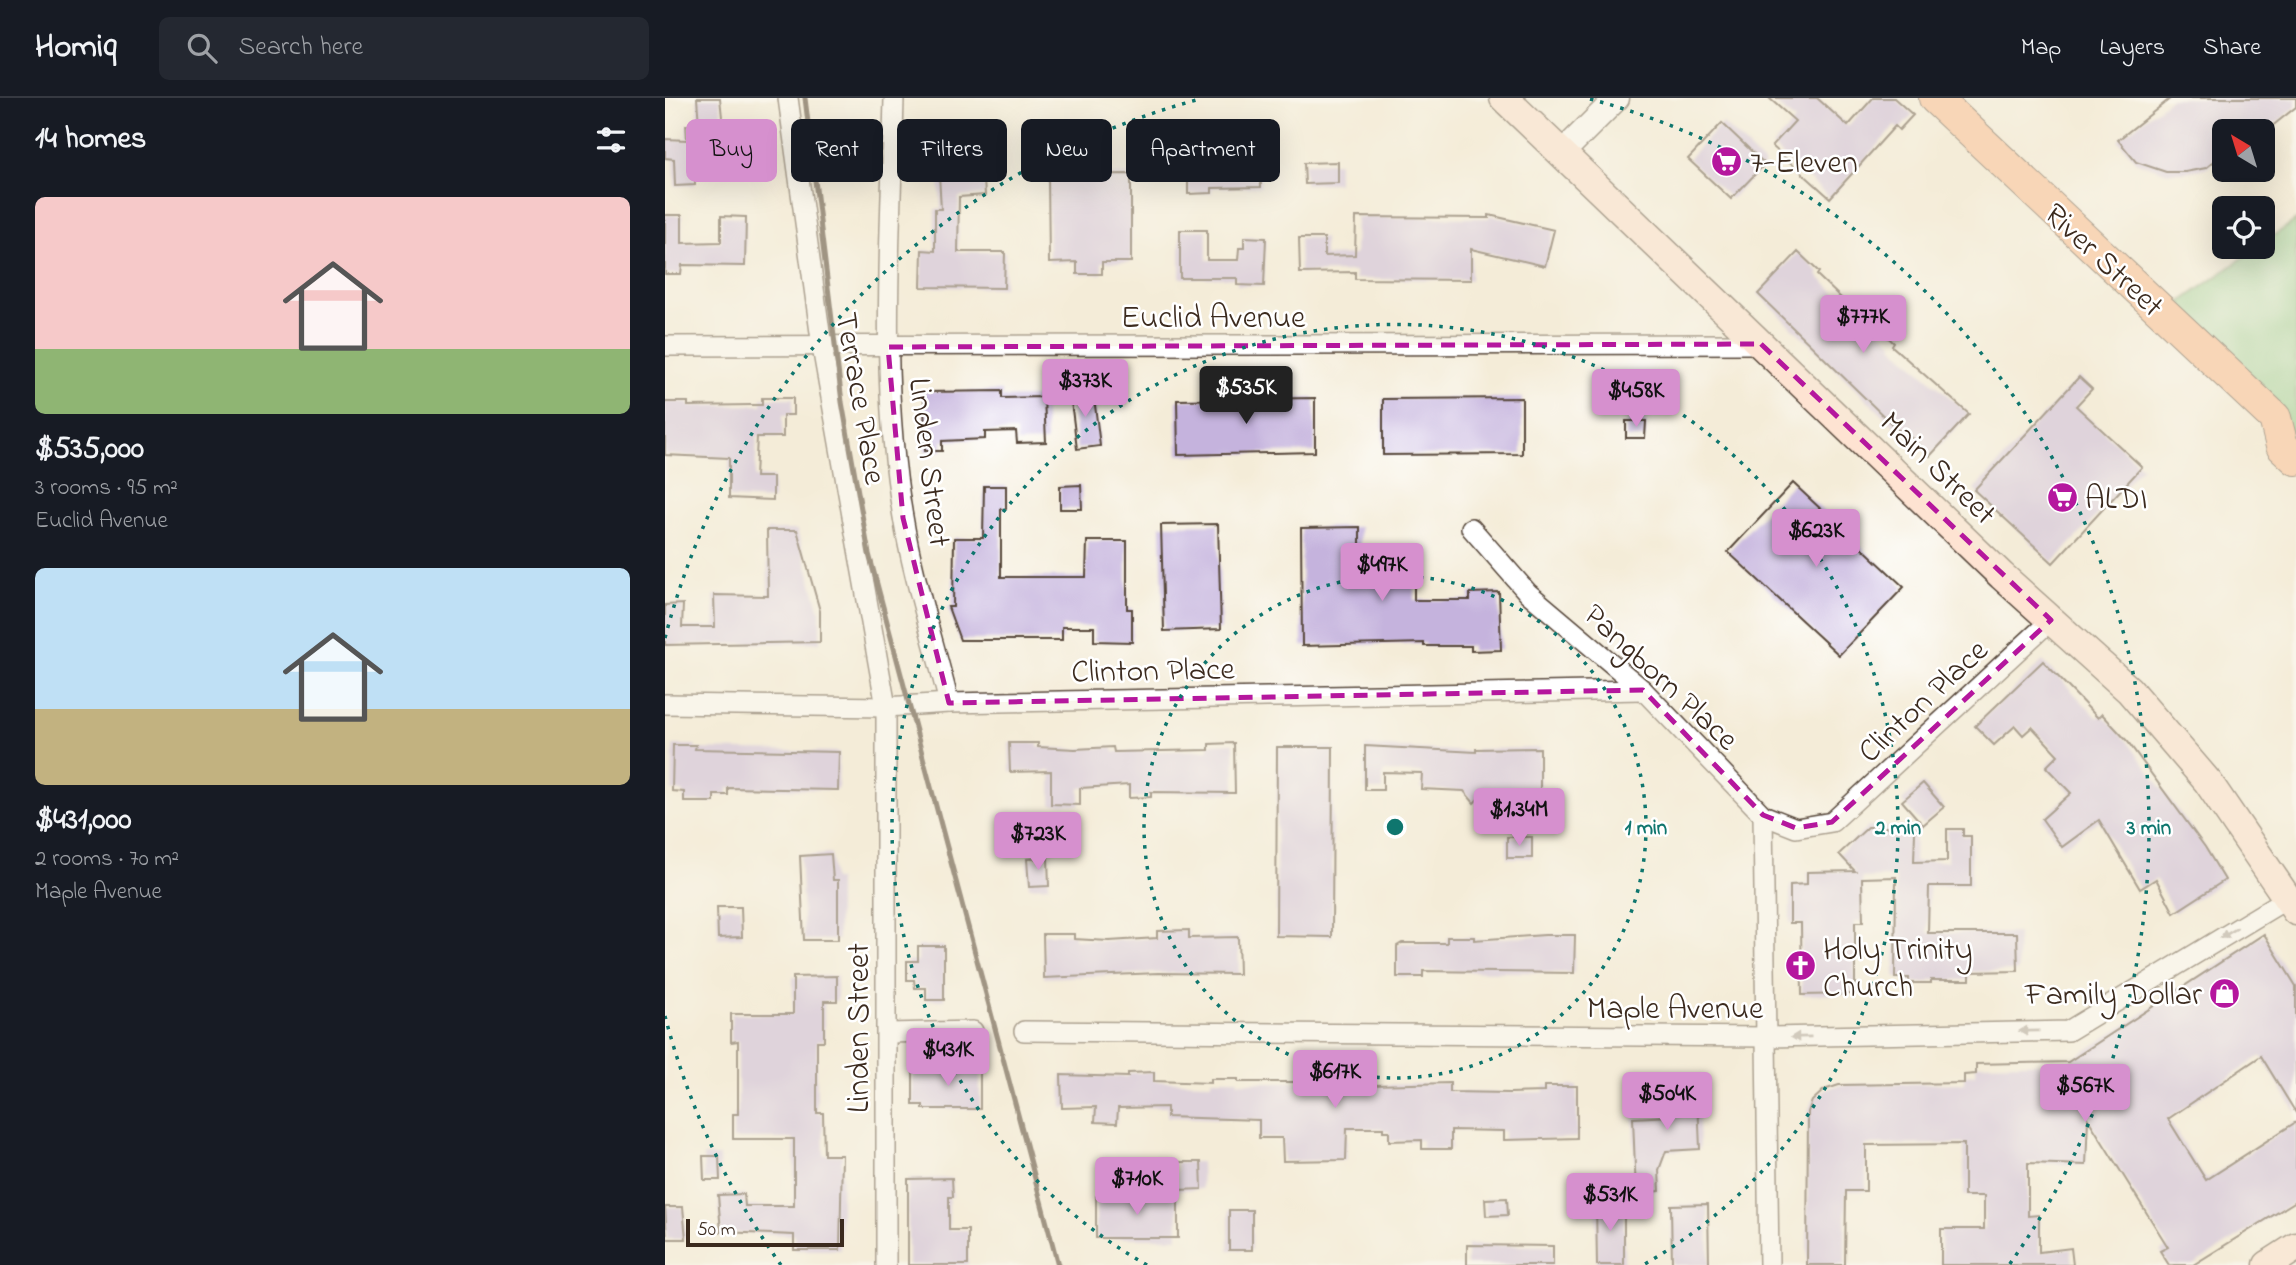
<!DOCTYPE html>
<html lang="en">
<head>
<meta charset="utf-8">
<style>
	body { margin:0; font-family:"Indie Flower",sans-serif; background:#242831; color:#f1f3f6; height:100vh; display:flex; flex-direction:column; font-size:26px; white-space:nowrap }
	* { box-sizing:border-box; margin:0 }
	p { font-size:23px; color:#9ea1a6 }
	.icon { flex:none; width:38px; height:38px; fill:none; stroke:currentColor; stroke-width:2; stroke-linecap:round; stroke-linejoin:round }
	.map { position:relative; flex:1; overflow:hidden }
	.panel { display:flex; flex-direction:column; background:#171b24; width:665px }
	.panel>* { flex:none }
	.banner { position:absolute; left:21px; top:21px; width:665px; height:63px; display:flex; gap:14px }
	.needle { width:46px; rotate:322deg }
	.buttons { position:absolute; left:1547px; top:21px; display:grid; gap:14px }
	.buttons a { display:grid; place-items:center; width:63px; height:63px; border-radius:10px; background:#171b24; box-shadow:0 7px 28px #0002; font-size:35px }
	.scale { position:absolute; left:21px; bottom:18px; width:158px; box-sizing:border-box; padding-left:7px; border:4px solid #3b2a1e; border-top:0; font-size:19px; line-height:24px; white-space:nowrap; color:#3b2a1e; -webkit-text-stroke:5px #fff; paint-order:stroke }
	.price { position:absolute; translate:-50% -60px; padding:0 16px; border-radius:7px; background:#d690ce; color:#111; font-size:23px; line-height:46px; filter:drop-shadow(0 2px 4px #0008) }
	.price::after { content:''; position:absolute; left:50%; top:42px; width:21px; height:16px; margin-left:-10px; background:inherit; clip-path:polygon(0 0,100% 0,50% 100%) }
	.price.on { background:#222; color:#fff }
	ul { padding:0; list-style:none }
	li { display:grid; align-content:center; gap:14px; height:371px; padding:0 35px }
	li span { display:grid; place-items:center; height:217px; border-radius:10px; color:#555 }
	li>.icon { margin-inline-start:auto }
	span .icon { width:126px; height:126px; fill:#fffc; stroke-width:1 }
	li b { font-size:30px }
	h2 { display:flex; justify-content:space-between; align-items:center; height:84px; padding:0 35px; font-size:30px }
	.pill { padding:0 24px; border-radius:10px; background:#171b24; box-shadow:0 7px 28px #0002; font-size:24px; line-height:63px }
	.pill.on { background:#d690ce; color:#111 }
	header { display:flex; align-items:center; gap:42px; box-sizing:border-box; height:98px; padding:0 35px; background:#171b24; border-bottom:2px solid #363941 }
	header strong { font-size:33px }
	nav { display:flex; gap:38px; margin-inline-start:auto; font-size:24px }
	.search { width:490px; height:63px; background:#242831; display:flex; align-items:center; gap:18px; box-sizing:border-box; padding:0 24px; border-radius:10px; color:#9ea1a6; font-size:26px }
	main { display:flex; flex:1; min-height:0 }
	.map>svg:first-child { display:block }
	.green { fill:#83c680; stroke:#5f784f; stroke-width:2 }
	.building { fill:#c5b3dd }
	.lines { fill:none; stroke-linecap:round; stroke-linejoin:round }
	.minor-casing { stroke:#57473a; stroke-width:22 }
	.tertiary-casing { stroke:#57473a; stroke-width:27 }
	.secondary-casing { stroke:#57473a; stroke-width:31 }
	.primary-casing { stroke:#57473a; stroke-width:34 }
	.minor { stroke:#fff; stroke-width:19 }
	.tertiary { stroke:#fff; stroke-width:24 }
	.secondary { stroke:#fee3d2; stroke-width:28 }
	.primary { stroke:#fcba8e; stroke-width:32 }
	.rail { stroke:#3b2a1e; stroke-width:5 }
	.oneway { fill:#a79f9a }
	.marked { fill:none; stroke:#b5179e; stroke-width:5; stroke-dasharray:14 9; stroke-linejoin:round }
	.ring { fill:none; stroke:#0f766e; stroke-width:3.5; stroke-dasharray:3.5 7 }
	.labels { text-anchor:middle; stroke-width:5; stroke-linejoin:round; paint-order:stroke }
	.poi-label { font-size:32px; fill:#3b2a1e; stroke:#fff; text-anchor:start }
	.street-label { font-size:32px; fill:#3b2a1e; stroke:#fff }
	.centre { fill:#0f766e; stroke:#fff; stroke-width:3.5 }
	.ring-label { font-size:21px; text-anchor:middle; font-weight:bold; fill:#0f766e; stroke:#fff; stroke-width:5; stroke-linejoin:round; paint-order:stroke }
</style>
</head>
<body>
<header>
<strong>Homiq</strong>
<div class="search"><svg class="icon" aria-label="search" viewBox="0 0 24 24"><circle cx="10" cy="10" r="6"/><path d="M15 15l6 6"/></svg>Search here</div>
<nav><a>Map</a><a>Layers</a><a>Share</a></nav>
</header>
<main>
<section class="panel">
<h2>14 homes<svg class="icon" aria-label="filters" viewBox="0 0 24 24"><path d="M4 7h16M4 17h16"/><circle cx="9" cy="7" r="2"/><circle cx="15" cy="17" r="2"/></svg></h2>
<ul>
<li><span style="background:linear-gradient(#f6c9c9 70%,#8fb573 0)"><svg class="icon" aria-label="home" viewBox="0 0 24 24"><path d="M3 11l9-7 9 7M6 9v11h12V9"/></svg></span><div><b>$535,000</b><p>3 rooms · 95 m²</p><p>Euclid Avenue</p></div></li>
<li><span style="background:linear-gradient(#bfe0f5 65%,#c2b280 0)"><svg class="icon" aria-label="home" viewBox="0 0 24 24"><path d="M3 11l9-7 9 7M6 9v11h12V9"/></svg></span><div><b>$431,000</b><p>2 rooms · 70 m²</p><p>Maple Avenue</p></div></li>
</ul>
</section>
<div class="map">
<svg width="1631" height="1167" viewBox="0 0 1631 1167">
	<rect width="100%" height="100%" fill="#fff"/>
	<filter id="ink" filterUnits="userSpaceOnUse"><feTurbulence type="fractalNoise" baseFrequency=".0143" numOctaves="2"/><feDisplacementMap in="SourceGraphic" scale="14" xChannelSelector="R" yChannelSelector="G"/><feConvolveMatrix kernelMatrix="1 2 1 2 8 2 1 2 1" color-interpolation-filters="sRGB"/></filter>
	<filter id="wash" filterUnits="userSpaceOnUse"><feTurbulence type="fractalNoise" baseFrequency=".00686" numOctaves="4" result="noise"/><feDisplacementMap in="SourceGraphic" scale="28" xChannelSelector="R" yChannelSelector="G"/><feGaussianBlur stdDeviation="1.57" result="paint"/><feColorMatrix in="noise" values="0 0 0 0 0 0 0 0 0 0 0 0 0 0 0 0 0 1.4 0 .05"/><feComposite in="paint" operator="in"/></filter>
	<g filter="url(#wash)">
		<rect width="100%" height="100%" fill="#f4ecd8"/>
		<path class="green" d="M 1631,122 L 1631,337 L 1499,216 Z"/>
		<g id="blocks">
			<g class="building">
				<path d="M 32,0 L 55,0 L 60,48 L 29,50 L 30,87 L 10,88 L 9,61 L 0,60 L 0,41 L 22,42 L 21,27 L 34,27 Z"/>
				<path d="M 1104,0 L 1152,0 L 1183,28 L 1208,0 L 1229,0 L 1248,17 L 1234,32 L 1230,28 L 1165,100 L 1107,48 L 1130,23 Z"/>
				<path d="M 1506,0 L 1631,0 L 1631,9 L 1601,33 L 1559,33 L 1559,55 L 1541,70 L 1520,74 L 1501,74 L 1471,64 L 1453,42 Z"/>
				<path d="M 322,23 L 323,51 L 317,51 L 320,97 L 294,99 L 293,154 L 340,154 L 339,190 L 256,189 L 257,152 L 270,153 L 270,111 L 276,111 L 271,25 Z"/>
				<path d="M 1057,25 L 1100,66 L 1066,101 L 1023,61 Z"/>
				<path d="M 595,64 L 596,89 L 547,90 L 547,95 L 523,96 L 523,73 L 560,72 L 560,65 Z"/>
				<path d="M 673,64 L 673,85 L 640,86 L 639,65 Z"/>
				<path d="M 466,76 L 466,164 L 437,164 L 437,176 L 412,176 L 412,164 L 384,165 L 383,77 Z"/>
				<path d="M 0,117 L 17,117 L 17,145 L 56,144 L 56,118 L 81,119 L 80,168 L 17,167 L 16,176 L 0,176 Z"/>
				<path d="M 824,117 L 889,132 L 880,168 L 806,151 L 806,182 L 690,181 L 690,174 L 635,175 L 634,140 L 659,140 L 659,158 L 690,157 L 691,119 L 824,120 Z"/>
				<path d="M 515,132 L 542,132 L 542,162 L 573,162 L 574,150 L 579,150 L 579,139 L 601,140 L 599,188 L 572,187 L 572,180 L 515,180 Z"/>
				<path d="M 1133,154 L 1154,174 L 1152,177 L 1198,221 L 1200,218 L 1229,245 L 1227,248 L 1304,316 L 1265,358 L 1237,331 L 1234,333 L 1093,196 Z"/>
				<path d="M 1414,279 L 1427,291 L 1411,308 L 1477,369 L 1388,465 L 1309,392 Z"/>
				<path d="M 428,291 L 435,348 L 412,351 L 405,295 Z"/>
				<path d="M 337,293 L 337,300 L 379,299 L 381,344 L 352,345 L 351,333 L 320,334 L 320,341 L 277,343 L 277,353 L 260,353 L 259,294 Z"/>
				<path d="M 97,300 L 128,300 L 128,317 L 118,317 L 118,339 L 92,339 L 90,379 L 108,379 L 108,402 L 64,400 L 64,360 L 0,357 L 0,304 L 23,304 L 23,308 L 86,307 L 97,307 Z"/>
				<path d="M 650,300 L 650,354 L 513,357 L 512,302 Z"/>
				<path d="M 857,300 L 857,356 L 718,357 L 718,301 Z"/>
				<path d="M 961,323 L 981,323 L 980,340 L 961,340 Z"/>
				<path d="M 1128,385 L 1239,489 L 1174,557 L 1063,454 Z"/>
				<path d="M 416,387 L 417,411 L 395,411 L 395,388 Z"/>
				<path d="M 319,388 L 341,388 L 341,411 L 336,411 L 336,479 L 421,479 L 422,443 L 462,443 L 462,511 L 467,511 L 467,544 L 429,543 L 429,529 L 397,529 L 397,542 L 295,542 L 283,509 L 288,509 L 289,440 L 318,440 Z"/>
				<path d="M 553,426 L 556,531 L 499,533 L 496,427 Z"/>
				<path d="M 695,429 L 695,480 L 749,479 L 749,502 L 805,502 L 805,495 L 834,494 L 836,552 L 806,553 L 806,548 L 759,548 L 759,545 L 637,548 L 636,430 Z"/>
				<path d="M 102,432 L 132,432 L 155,513 L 155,544 L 0,547 L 0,507 L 18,506 L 17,529 L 50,529 L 49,497 L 103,498 Z"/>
				<path d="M 1378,563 L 1433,620 L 1437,616 L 1463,644 L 1540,749 L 1560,782 L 1509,815 L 1491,781 L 1475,791 L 1434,722 L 1397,749 L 1377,721 L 1406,695 L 1381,669 L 1393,657 L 1367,629 L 1358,637 L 1350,628 L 1329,647 L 1310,628 Z"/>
				<path d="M 344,645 L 373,645 L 373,649 L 410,651 L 448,649 L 449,654 L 544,652 L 544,646 L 569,645 L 570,695 L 486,694 L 486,699 L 464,700 L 464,687 L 415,690 L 415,707 L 386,706 L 386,673 L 345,674 Z"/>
				<path d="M 8,647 L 31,647 L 30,651 L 174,654 L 173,692 L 63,690 L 63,697 L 49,697 L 49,704 L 19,704 L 19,694 L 7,693 Z"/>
				<path d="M 700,648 L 811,654 L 811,651 L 875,650 L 875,697 L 815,699 L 809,705 L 799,693 L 756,691 L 757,675 L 718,674 L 718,692 L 700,692 Z"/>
				<path d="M 612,649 L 668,649 L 667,839 L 611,838 Z"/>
				<path d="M 1258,685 L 1279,709 L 1258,727 L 1237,703 Z"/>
				<path d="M 1203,729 L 1255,729 L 1250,734 L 1249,764 L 1282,763 L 1282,731 L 1298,731 L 1298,738 L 1306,738 L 1306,788 L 1264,788 L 1263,835 L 1352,835 L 1353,873 L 1305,874 L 1305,882 L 1266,882 L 1266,885 L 1244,885 L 1244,880 L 1230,880 L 1231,779 L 1197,780 L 1198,824 L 1190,824 L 1190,887 L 1187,887 L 1187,896 L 1137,897 L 1136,825 L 1125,825 L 1125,787 L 1142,786 L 1142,774 L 1190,773 L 1174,756 Z"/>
				<rect x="842" y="739" width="25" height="21"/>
				<path d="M 166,756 L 168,782 L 173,782 L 173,842 L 139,842 L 135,758 Z"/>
				<path d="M 383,760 L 384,788 L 364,789 L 362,761 Z"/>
				<path d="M 52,809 L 76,809 L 77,839 L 53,840 Z"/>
				<path d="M 524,832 L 524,840 L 573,839 L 574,876 L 493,875 L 379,880 L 378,836 L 409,836 L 409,841 L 444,843 L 492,840 L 492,833 Z"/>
				<path d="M 1599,836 L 1631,888 L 1631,1015 L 1596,958 L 1503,1021 L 1541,1082 L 1631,1024 L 1631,1103 L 1528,1167 L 1504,1167 L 1495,1153 L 1503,1149 L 1423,1021 L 1421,1067 L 1363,1065 L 1363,1118 L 1374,1117 L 1374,1154 L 1406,1150 L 1408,1167 L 1276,1167 L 1276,1131 L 1319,1131 L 1319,1098 L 1299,1098 L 1299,1046 L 1201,1047 L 1201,1093 L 1181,1093 L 1180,1167 L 1142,1167 L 1143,1014 L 1147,1003 L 1159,992 L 1174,987 L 1299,985 L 1299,977 L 1311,976 L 1311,966 L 1403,964 Z"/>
				<path d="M 880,837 L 910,837 L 909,875 L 758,873 L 758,879 L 732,879 L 732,848 L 737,845 L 782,845 L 782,839 L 809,839 L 809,842 Z"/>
				<path d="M 253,848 L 279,848 L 279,902 L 261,902 L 261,890 L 250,890 L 249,882 L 242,882 L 242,863 L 253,863 Z"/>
				<path d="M 172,878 L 172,903 L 159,903 L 159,943 L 152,943 L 152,1015 L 158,1015 L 159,1057 L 177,1057 L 175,1152 L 129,1152 L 129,1137 L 56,1134 L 53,1097 L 79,1096 L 80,1108 L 129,1108 L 129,1041 L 68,1041 L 68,1016 L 73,1016 L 73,943 L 66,944 L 66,916 L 128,916 L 128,879 Z"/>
				<path d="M 283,967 L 315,967 L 315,1011 L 258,1011 L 258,1007 L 248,1007 L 248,974 L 283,974 Z"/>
				<path d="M 489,974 L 489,983 L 546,985 L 546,981 L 573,981 L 573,984 L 670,984 L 670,988 L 785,985 L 785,994 L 845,995 L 879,994 L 879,988 L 912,988 L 912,1040 L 839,1042 L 839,1033 L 786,1032 L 786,1051 L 757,1051 L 757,1042 L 724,1043 L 724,1033 L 718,1033 L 718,1030 L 682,1030 L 681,1062 L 618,1063 L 617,1040 L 594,1040 L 594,1022 L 502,1019 L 502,1009 L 453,1010 L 452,1025 L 430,1024 L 431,1009 L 397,1010 L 396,977 L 463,979 L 463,975 Z"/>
				<path d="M 1038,978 L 1038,1001 L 1033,1001 L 1035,1051 L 1001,1053 L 994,1072 L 995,1093 L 971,1095 L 968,1020 L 1005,1018 L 1005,979 Z"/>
				<path d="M 38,1058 L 54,1058 L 55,1082 L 39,1082 Z"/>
				<path d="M 512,1064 L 536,1064 L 537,1091 L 513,1092 Z"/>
				<path d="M 287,1080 L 288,1099 L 284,1099 L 284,1132 L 303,1132 L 303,1167 L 243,1167 L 243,1081 Z"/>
				<rect x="431" y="1098" width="82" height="42"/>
				<path d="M 842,1100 L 843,1117 L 821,1118 L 820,1101 Z"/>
				<path d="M 959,1103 L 959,1167 L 932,1167 L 931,1104 Z"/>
				<path d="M 1043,1106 L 1044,1167 L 1007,1167 L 1006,1107 Z"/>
				<path d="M 0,1109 L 18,1109 L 21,1141 L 2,1141 Z"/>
				<rect x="564" y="1112" width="23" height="40"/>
				<path d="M 802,1147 L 888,1148 L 888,1167 L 802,1167 Z"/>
			</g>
		</g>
	</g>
	<g filter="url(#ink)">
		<use href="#blocks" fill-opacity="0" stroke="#57473a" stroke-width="2"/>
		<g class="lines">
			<defs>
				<g id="minor">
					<path d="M 123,0 L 157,249 L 221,609 L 221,1167"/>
					<path d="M 229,0 C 226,139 214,282 238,419 C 248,481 269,543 284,605"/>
					<path d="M 0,248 L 1096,246"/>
					<path d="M 806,430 L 863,495 L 978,592 L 1098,717 L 1131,730 L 1167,724 L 1386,522"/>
					<path d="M 0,606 L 221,609 L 284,605 L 978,592"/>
					<path d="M 1098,717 L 1104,1167"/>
					<path d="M 359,933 L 1103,939 L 1403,933 L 1623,800"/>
					<path d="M 223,935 L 308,933"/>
				</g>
				<path id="tertiary" d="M 898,54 L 952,0"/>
				<g id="secondary">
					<path d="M 839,0 L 1337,478 L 1464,592 L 1543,684 L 1631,813"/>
					<path d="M 1603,1167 L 1631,1149"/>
				</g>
				<path id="primary" d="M 1270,0 L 1610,320 L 1617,348 L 1631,361"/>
			</defs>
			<use href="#minor" class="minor-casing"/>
			<use href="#tertiary" class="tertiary-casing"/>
			<use href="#secondary" class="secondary-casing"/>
			<use href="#primary" class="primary-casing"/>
			<use href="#minor" class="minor"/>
			<use href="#tertiary" class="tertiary"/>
			<use href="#secondary" class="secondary"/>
			<use href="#primary" class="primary"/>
			<path class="rail" d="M 140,0 L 177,304 L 204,456 L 393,1167"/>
		</g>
		<defs><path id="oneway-solid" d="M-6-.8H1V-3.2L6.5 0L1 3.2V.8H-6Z" transform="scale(1.75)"/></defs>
		<g class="oneway">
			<use href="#oneway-solid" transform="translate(1564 835) rotate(149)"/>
			<use href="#oneway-solid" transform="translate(1364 933) rotate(179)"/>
			<use href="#oneway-solid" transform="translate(1136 939) rotate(179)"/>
		</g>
	</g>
	<path d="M0 0H1631V1167H0ZM 1096,246 L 1386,522 L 1167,724 L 1131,730 L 1098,717 L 978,592 L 284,605 L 238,420 L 223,249 Z" fill="#f4ecd8" fill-opacity=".55" fill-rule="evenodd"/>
	<path class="marked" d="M 1096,246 L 1386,522 L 1167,724 L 1131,730 L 1098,717 L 978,592 L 284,605 L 238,420 L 223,249 Z"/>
	<g class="ring">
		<circle cx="730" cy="729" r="251"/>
		<path d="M482 1167A503 503 0 1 1 978 1167"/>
		<path d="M116 1167A754 754 0 0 1 0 918M0 540A754 754 0 0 1 535 1M925 1A754 754 0 0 1 1344 1167"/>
	</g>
	<defs>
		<symbol id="supermarket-disc" viewBox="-11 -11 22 22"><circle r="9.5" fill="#b5179e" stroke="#fff"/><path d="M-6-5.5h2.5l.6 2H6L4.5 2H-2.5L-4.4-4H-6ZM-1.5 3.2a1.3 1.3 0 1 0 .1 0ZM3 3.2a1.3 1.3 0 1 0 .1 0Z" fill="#fff"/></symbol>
		<symbol id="church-disc" viewBox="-11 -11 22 22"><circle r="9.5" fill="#b5179e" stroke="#fff"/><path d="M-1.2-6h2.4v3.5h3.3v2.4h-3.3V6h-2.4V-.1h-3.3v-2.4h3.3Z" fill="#fff"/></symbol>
		<symbol id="shop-disc" viewBox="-11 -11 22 22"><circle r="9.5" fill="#b5179e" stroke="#fff"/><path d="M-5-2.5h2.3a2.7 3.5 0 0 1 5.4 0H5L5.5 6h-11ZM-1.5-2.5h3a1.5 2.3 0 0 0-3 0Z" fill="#fff"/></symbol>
	</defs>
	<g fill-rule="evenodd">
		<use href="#supermarket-disc" x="1044" y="46" width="35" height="35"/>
		<use href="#supermarket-disc" x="1380" y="382" width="35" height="35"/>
		<use href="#church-disc" x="1118" y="850" width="35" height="35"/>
		<use href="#shop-disc" x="1542" y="878" width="35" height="35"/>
	</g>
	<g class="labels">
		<g class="poi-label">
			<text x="1085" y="74">7-Eleven</text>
			<text x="1420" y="410">ALDI</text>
			<text x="1158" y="861">Holy Trinity<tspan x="1158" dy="37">Church</tspan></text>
			<text x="1537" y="906" text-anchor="end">Family Dollar</text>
		</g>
		<g class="street-label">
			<text transform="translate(1440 161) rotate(43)" y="11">River Street</text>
			<text x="548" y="229">Euclid Avenue</text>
			<text transform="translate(197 300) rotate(80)" y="11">Terrace Place</text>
			<text transform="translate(266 364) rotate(83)" y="11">Linden Street</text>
			<text transform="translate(1274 369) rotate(44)" y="11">Main Street</text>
			<text transform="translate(488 571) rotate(-1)" y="11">Clinton Place</text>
			<text transform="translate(997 578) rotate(43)" y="11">Pangborn Place</text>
			<text transform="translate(1257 602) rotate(-43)" y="11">Clinton Place</text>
			<text x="1010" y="920">Maple Avenue</text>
			<text transform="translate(192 930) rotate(-90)" y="11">Linden Street</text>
		</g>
	</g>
	<circle cx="730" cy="729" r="10" class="centre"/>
	<g class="ring-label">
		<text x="981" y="736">1 min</text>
		<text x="1233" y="736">2 min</text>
		<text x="1484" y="736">3 min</text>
	</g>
</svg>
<div class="buttons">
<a><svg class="needle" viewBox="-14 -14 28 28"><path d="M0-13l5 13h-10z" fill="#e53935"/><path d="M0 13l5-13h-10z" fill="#9ea1a6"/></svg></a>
<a><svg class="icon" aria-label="locate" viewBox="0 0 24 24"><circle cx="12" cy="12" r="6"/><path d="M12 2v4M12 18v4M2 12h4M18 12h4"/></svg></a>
</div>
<div class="scale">50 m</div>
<b class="price" style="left:1198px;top:257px">$777K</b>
<b class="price" style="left:420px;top:321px">$373K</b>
<b class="price on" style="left:581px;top:328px">$535K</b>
<b class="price" style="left:971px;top:331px">$458K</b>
<b class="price" style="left:1151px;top:471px">$623K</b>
<b class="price" style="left:717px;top:505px">$497K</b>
<b class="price" style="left:854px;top:750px">$1.34M</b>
<b class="price" style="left:373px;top:774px">$723K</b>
<b class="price" style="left:283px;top:990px">$431K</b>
<b class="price" style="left:670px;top:1012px">$617K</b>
<b class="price" style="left:1420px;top:1026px">$567K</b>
<b class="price" style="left:1002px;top:1034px">$504K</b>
<b class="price" style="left:472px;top:1119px">$710K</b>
<b class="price" style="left:945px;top:1135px">$531K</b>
<div class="banner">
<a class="pill on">Buy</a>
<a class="pill">Rent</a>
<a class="pill">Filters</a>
<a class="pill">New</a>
<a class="pill">Apartment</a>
</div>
</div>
</main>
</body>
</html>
